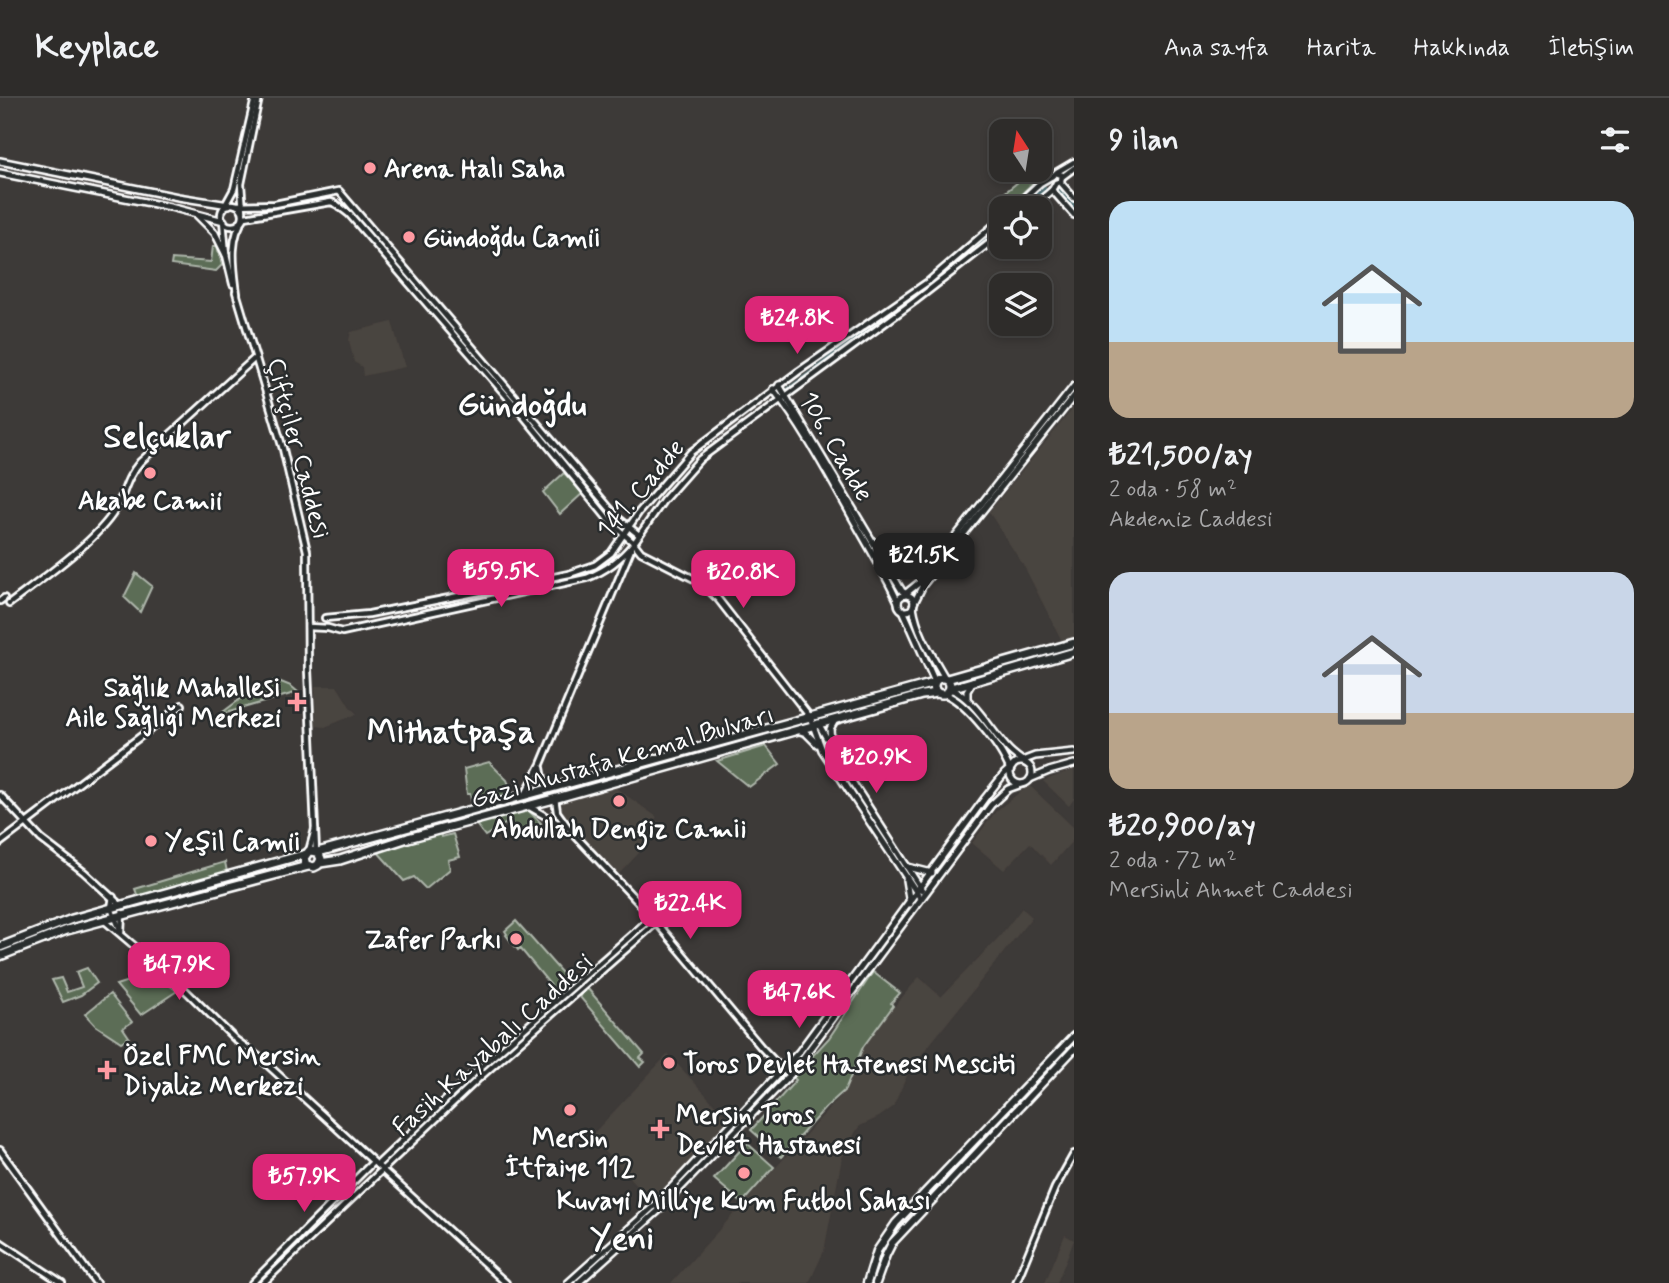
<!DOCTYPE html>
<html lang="tr">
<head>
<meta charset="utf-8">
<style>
	body { margin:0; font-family:Mynerve,sans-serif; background:#363432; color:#f1f3f6; height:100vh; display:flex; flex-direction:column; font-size:26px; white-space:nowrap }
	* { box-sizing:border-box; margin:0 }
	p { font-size:23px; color:#a7a7a8 }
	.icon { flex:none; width:38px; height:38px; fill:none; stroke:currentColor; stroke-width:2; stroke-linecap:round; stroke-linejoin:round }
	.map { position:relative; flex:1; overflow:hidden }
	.drawer { display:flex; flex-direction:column; background:#2e2c2a; width:595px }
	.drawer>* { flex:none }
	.needle { width:46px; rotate:348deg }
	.buttons { position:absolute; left:989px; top:21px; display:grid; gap:14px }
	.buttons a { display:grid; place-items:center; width:63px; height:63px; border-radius:14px; background:#2e2c2a; box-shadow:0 4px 10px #0003,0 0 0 2px #494847; font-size:35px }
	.price { position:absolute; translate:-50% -60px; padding:0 16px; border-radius:14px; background:#db2777; color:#fff; font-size:23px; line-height:46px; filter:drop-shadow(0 2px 4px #0008) }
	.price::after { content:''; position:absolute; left:50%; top:42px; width:21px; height:16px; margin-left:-10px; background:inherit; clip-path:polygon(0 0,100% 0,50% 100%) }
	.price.on { background:#222; color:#fff }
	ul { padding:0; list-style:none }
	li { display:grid; align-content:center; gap:14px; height:371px; padding:0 35px }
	li span { display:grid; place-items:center; height:217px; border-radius:21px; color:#555 }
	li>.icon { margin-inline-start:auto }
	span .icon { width:126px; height:126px; fill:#fffc; stroke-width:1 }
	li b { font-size:30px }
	h2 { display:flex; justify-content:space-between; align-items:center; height:84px; padding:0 35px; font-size:30px }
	header { display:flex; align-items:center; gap:42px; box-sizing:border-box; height:98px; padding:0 35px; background:#2e2c2a; border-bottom:2px solid #494847 }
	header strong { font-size:33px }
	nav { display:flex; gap:38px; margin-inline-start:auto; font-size:24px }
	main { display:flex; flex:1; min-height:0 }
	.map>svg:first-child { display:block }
	.built { fill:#4a443f }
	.green { fill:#5c6d57; stroke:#aeb6ab; stroke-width:2 }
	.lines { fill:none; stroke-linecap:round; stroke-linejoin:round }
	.canal { stroke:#4c6b6f; stroke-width:4.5 }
	.tertiary-casing { stroke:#fff; stroke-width:10 }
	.secondary-casing { stroke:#fff; stroke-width:10 }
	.primary-casing { stroke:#fff; stroke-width:11 }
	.trunk-casing { stroke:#fff; stroke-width:12 }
	.tertiary { stroke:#2a2d2e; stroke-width:4.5 }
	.secondary { stroke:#2a2d2e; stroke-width:5 }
	.primary { stroke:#2a2d2e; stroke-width:6 }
	.trunk { stroke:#2a2d2e; stroke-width:7 }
	.poi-dot { fill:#ff9aa2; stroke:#2a2d2e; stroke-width:2.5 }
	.labels { text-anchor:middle; stroke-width:5; stroke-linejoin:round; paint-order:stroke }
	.poi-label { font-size:26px; font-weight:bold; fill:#fff; stroke:#2a2d2e; text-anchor:start }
	.street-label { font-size:26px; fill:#fff; stroke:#2a2d2e }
	.district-label { font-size:33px; font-weight:bold; fill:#fff; stroke:#2a2d2e }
</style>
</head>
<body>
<header>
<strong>Keyplace</strong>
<nav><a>Ana sayfa</a><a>Harita</a><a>Hakkında</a><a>İletişim</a></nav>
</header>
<main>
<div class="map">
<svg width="1074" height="1185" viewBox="0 0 1074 1185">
	<rect width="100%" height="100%" fill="#3d3a38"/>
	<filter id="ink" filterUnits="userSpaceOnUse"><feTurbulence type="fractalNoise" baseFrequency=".0143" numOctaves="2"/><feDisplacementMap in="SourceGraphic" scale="14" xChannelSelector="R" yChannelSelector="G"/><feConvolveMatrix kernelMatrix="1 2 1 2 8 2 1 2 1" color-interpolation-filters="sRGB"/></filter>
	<g filter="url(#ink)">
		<g class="built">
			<path d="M 392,224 L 405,269 L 363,278 L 362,269 L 354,264 L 349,242 L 351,234 Z"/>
			<path d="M 1074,309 L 1074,542 L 1063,545 L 1025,470 L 989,414 Z"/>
			<path d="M 315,588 L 337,588 L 350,609 L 357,616 L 325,629 L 316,628 Z"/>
			<path d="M 1074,671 L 1074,701 L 1069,708 L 1043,683 Z"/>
			<path d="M 1029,687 L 1074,730 L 1074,741 L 1051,767 L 1030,745 L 1004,772 L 972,745 L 996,713 Z"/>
			<path d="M 616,690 L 657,719 L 649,728 L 657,736 L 619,776 L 582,738 L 560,710 L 560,705 Z"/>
			<path d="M 1022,810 L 1032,819 L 910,971 L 893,1009 L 879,1019 L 860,1028 L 856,1033 L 842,1060 L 824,1153 L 809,1185 L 671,1185 L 846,992 L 859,957 L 872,935 L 919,879 L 941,899 L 1000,838 Z"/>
			<path d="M 668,956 L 730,1023 L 653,1104 L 590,1039 Z"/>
			<path d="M 1065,1137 L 1074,1142 L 1057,1185 L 1045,1185 Z"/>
		</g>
		<g class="green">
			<path d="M 1033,72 L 1041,77 L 1007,110 L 1001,111 L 993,104 Z"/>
			<path d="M 213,148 L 217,148 L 222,167 L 216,173 L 171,167 L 172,161 L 211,164 Z"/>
			<path d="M 564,375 L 583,395 L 560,416 L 543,394 Z"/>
			<path d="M 136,475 L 152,488 L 140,514 L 124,499 Z"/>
			<path d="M 276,582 L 291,588 L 298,594 L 219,617 L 255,590 Z"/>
			<path d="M 766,648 L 780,666 L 749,689 L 717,663 Z"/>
			<path d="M 489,664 L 507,682 L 513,697 L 472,707 L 470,696 L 467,696 L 464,671 Z"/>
			<path d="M 528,712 L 541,725 L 519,740 L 505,726 L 485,738 L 475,725 Z"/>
			<path d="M 440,735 L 441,739 L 453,736 L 460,759 L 448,762 L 450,771 L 426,791 L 414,779 L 404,783 L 376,752 Z"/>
			<path d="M 225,764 L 227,774 L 138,799 L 135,791 Z"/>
			<path d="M 516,823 L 569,883 L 557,895 L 520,850 L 518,852 L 506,837 L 507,836 L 505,833 Z"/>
			<path d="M 87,870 L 97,885 L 81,897 L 63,904 L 52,882 L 61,880 L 67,894 L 82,889 L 76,874 Z"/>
			<path d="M 873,874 L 900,895 L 891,905 L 893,908 L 863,949 L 845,992 L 826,1009 L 781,1059 L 751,1032 L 796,982 L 793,979 L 829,940 Z"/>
			<path d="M 153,875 L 177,893 L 141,917 L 116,887 Z"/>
			<path d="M 588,891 L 644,956 L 640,960 L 645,964 L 640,969 L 579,898 Z"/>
			<path d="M 110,896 L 132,924 L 123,930 L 129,939 L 121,944 L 95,927 L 85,916 Z"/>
			<path d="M 747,1045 L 774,1069 L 742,1105 L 714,1081 Z"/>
		</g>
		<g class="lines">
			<g class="canal">
				<path d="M 1058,92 L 1074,107"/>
				<path d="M 1022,110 L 1044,90"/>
				<path d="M 781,297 L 954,168 L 1001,129"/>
			</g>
			<defs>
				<g id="tertiary">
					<path d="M 1057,74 L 1074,64"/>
					<path d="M 1052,78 L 1056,75 L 1062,77 L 1061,83 L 1056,85"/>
					<path d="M 1062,79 L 1074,70"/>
					<path d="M 1060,84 L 1074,100"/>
					<path d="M 1052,92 L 1074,117"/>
					<circle cx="232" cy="117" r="11"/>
					<path d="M 236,107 L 275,106 L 339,93 L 618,420 L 639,437"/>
					<path d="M 1013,110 L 1040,85 L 1052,78"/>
					<path d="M 1031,110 L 1052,92 L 1056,85"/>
					<path d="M 223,111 L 234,91 L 255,0"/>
					<path d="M 243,114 L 241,86 L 259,0"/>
					<path d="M 223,122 L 226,157 L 233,186"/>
					<path d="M 236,194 L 283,351 L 307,453 L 308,572 L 316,754"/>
					<path d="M 237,196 C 234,171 228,140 245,119 L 331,104 L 336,106 L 349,116 L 518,311 L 612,426 L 634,445 L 663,403 L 700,361 L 915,203 L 1001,136"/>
					<path d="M 634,445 L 641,454 L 700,484 L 718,501 L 810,619"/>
					<path d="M 0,503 L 4,500"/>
					<path d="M 9,506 C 39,483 97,443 115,412 C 126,394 124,383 140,364 L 255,260"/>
					<path d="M 325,520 L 369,516 L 569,476 L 595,467 L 611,455 L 639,414 L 691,354 L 799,273 L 929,183 L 1001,121"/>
					<path d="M 308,529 L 328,530 L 342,534 L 587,480 C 607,472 620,462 634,445"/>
					<path d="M 541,670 L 543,681 L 550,690"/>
					<path d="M 0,697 L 41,741 L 84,774 L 120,807"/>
					<path d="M 525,697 L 541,666 L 632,449"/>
					<path d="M 555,700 L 557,714 L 570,732 L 652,819 L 761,949 L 782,971 L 791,976"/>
					<path d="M 528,708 L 566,730"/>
					<path d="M 0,745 L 182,607"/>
					<path d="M 309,753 L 315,731"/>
					<path d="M 113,799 L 111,810 L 121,834"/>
					<path d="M 105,823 L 179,886 L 236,942 L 259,959 L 506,1185"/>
					<path d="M 121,834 L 122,815"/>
					<path d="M 0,1052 L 96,1185"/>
					<path d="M 377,1067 L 473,976 L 652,819"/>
					<path d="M 0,1144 L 62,1185"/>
					<path d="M 252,1185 L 373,1064"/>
					<path d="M 263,1185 L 478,981 L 657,824"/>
					<path d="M 1016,1185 L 1055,1090 L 1074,1056"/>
				</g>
				<g id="secondary">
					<path d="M 0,63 L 178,99 L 229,107"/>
					<path d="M 0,75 L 170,109 L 224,123"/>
					<path d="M 197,117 L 215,135 L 226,157"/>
					<path d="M 779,287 L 902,493 L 908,497"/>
					<path d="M 773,291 C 802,328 824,369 847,410 C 864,441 883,471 898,504"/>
					<path d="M 904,497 L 920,484 L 1074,288"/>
					<circle cx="906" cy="505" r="8"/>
					<path d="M 914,505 L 923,487 L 1074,298"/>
					<path d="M 913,508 C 917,535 932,557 945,580"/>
					<path d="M 903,512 L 935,584"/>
					<path d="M 950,591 C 973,598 992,635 1009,652 C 1014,657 1021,662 1027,666"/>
					<path d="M 945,596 C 967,605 1001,649 1010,672"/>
					<path d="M 967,601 L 967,593 L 973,583"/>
					<path d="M 810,619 L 822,652 L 919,798"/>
					<path d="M 818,625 L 849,679 L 922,792"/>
					<path d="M 797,632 L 806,635 L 817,646"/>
					<path d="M 831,642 L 830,631 L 835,622"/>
					<path d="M 1022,663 L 1035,658 L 1074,654"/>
					<circle cx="1021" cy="675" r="11"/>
					<path d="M 1030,681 L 1049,673 L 1074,666"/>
					<path d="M 908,769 L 932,775"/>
					<path d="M 906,782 L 910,806"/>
					<path d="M 568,1185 L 654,1108 L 799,954 L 985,700 L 1004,676 L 1012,669"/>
					<path d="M 578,1185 L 658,1113 L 791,976 L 991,707 L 1008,691 L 1022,686"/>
				</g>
				<g id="primary">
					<path d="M 867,1185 L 877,1153 L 896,1125 L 1074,938"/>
					<path d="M 876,1185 L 886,1157 L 892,1145 L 1074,951"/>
				</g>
				<g id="trunk">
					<circle cx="942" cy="588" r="8"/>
					<path d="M 947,581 L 1074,545"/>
					<path d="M 951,590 L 1074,554"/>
					<path d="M 318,754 L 321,761 L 318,767 L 314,769 L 306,767 L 304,760 L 309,753 L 318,754 L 934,585"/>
					<path d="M 320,765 L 340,762 L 408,740 L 550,702 L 922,597 L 937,595"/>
					<path d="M 0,849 L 72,821 L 306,756"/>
					<path d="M 0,858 L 67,832 L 308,768"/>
				</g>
			</defs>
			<use href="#tertiary" class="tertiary-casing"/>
			<use href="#secondary" class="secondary-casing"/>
			<use href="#primary" class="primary-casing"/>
			<use href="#trunk" class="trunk-casing"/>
			<use href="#tertiary" class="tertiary"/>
			<use href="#secondary" class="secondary"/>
			<use href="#primary" class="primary"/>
			<use href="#trunk" class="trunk"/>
		</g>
	</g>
	<g class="poi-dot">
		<circle cx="370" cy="70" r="7"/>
		<circle cx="409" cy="139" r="7"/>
		<circle cx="150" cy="375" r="7"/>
		<path d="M293.5 593.5h7v7h7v7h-7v7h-7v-7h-7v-7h7z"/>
		<circle cx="619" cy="703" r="7"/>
		<circle cx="151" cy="743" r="7"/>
		<circle cx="516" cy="841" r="7"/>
		<circle cx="669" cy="965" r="7"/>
		<path d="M103.5 961.5h7v7h7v7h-7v7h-7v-7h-7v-7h7z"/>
		<circle cx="570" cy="1012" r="7"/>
		<path d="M656.5 1020.5h7v7h7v7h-7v7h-7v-7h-7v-7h7z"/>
		<circle cx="744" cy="1075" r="7"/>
	</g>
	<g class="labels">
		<g class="poi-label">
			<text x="384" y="79">Arena Halı Saha</text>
			<text x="423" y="148">Gündoğdu Camii</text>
			<text x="150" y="411" text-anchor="middle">Akabe Camii</text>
			<text x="281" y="598" text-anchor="end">Sağlık Mahallesi<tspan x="281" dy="30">Aile Sağlığı Merkezi</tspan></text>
			<text x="619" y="739" text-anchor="middle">Abdullah Dengiz Camii</text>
			<text x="165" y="752">Yeşil Camii</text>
			<text x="502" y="850" text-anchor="end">Zafer Parkı</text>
			<text x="123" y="966">Özel FMC Mersin<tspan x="123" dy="30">Diyaliz Merkezi</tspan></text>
			<text x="683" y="974">Toros Devlet Hastenesi Mesciti</text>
			<text x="676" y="1025">Mersin Toros<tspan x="676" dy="30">Devlet Hastanesi</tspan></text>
			<text x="570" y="1048" text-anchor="middle">Mersin<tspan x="570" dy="30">İtfaiye 112</tspan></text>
			<text x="744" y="1111" text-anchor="middle">Kuvayi Milliye Kum Futbol Sahası</text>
		</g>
		<g class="street-label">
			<text transform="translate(837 348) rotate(60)" y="9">106. Cadde</text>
			<text transform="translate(299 350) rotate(75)" y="9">Çiftçiler Caddesi</text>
			<text transform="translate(640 390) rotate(-50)" y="9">141. Cadde</text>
			<text transform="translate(622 658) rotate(-16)" y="9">Gazi Mustafa Kemal Bulvarı</text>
			<text transform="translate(492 946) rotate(-42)" y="9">Fasih Kayabalı Caddesi</text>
		</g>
		<g class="district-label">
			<text x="522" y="317">Gündoğdu</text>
			<text x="167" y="349">Selçuklar</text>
			<text x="451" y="644">Mithatpaşa</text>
			<text x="622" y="1151">Yeni</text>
		</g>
	</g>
</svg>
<div class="buttons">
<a><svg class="needle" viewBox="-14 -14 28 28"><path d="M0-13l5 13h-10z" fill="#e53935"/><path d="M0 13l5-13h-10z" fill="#a7a7a8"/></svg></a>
<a><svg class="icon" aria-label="locate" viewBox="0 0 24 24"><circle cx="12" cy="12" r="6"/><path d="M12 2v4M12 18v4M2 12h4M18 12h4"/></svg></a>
<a><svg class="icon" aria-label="layers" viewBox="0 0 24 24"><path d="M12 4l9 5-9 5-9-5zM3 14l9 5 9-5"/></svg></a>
</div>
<b class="price" style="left:797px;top:258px">₺24.8K</b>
<b class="price on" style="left:924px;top:495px">₺21.5K</b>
<b class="price" style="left:501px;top:511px">₺59.5K</b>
<b class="price" style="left:743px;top:512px">₺20.8K</b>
<b class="price" style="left:876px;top:697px">₺20.9K</b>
<b class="price" style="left:690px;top:843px">₺22.4K</b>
<b class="price" style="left:179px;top:904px">₺47.9K</b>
<b class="price" style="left:799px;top:932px">₺47.6K</b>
<b class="price" style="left:304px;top:1116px">₺57.9K</b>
</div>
<section class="drawer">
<h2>9 ilan<svg class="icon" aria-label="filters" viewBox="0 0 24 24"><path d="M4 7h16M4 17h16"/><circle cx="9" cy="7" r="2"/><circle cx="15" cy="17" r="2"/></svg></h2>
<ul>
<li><span style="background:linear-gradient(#bfe0f5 65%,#b9a48a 0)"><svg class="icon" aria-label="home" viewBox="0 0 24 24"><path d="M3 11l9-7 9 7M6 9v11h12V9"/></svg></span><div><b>₺21,500/ay</b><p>2 oda · 58 m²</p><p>Akdeniz Caddesi</p></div></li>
<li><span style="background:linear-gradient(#c9d6e8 65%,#b9a48a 0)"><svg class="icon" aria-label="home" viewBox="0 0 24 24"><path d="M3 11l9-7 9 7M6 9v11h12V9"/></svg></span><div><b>₺20,900/ay</b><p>2 oda · 72 m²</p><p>Mersinli Ahmet Caddesi</p></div></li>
</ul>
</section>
</main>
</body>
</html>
